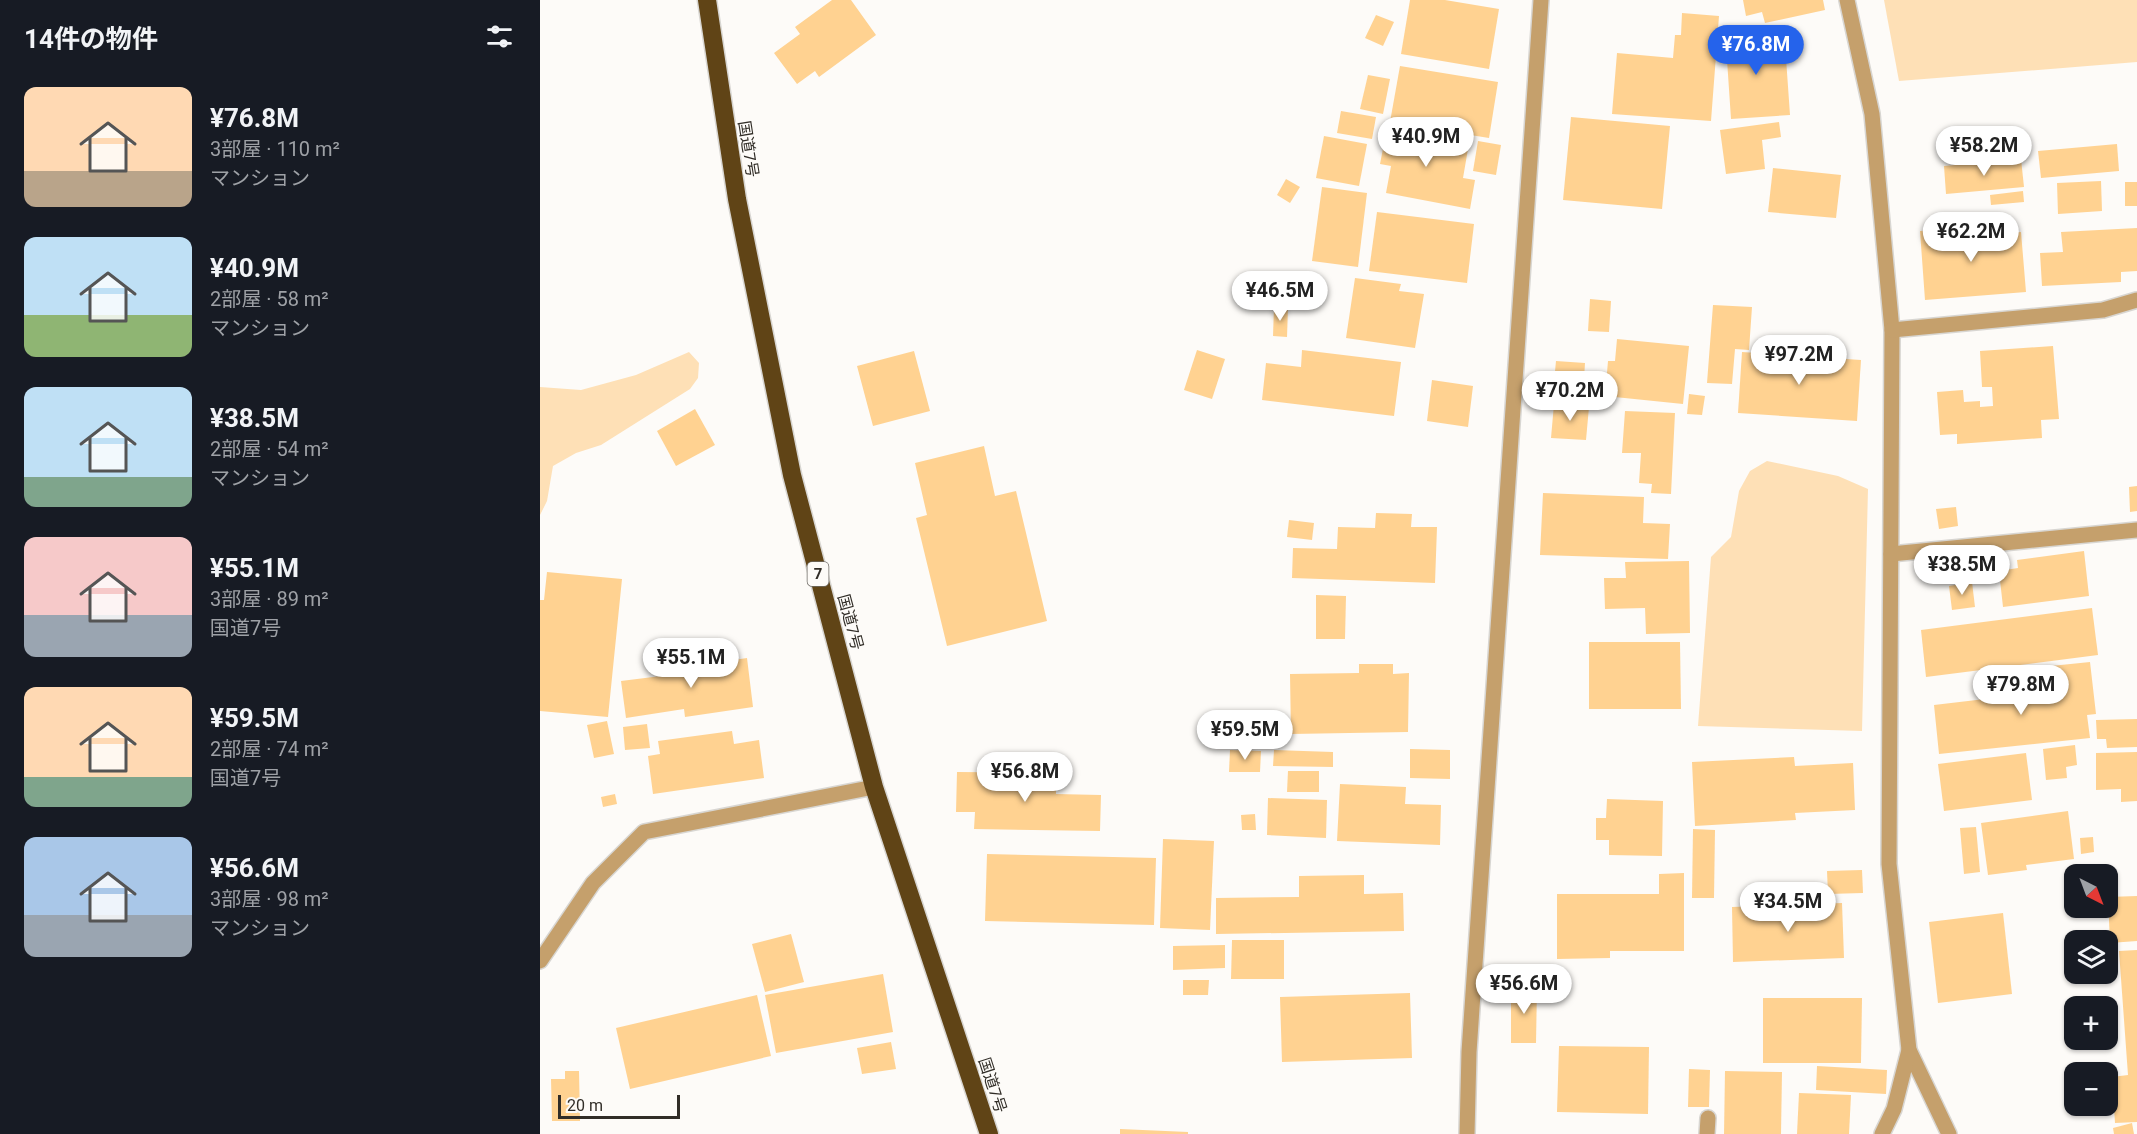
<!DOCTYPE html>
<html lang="ja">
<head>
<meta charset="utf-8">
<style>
	body { margin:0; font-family:Roboto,"Noto Sans JP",sans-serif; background:#242831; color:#f1f3f6; height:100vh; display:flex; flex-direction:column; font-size:22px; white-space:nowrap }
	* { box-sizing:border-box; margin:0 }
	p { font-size:20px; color:#9ea1a6 }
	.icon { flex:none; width:33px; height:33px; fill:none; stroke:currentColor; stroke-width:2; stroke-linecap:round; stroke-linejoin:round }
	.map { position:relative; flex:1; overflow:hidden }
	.panel { display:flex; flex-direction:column; background:#171b24; width:540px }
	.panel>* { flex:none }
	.needle { width:39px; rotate:138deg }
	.buttons { position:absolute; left:1524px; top:864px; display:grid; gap:12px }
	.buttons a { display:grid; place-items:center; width:54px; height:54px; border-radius:12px; background:#171b24; box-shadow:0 2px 4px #0004; font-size:30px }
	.scale { position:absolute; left:18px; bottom:15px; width:122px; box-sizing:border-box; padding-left:6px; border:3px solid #312d27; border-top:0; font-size:16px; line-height:21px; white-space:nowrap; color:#312d27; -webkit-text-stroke:4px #fdfbf8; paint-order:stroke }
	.price { position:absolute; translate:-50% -51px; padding:0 14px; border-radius:21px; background:#fff; color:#222; font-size:20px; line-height:39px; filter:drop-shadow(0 2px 3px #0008) }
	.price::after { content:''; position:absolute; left:50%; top:36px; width:18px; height:14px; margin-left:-9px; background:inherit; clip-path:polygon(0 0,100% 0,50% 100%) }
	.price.current { background:#2563eb; color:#fff }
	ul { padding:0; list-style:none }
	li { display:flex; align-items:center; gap:18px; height:150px; padding:0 24px }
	li span { display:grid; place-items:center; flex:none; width:168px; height:120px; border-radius:12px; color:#555 }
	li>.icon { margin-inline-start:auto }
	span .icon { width:72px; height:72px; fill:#fffc; stroke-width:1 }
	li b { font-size:26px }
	h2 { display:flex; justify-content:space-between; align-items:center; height:72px; padding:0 24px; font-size:26px }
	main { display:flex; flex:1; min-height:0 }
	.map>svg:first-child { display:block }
	.green { fill:#fee0b6 }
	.building { fill:#ffd291 }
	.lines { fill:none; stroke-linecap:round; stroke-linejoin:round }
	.street-casing { stroke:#d8d6d2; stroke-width:18 }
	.highway-casing { stroke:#d8d6d2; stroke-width:21 }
	.street { stroke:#c5a06c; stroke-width:15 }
	.highway { stroke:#604416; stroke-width:18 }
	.labels { text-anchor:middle; stroke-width:4.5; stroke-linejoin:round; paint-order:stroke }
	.shield { fill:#fdfbf8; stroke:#6e6b66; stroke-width:1.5 }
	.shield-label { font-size:15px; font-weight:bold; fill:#312d27 }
	.street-label { font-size:16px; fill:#312d27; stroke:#fdfbf8 }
</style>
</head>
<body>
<main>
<section class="panel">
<h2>14件の物件<svg class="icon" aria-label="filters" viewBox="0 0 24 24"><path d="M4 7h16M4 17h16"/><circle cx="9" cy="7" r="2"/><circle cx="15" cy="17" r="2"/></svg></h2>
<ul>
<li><span style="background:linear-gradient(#ffd9b3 70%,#b9a48a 0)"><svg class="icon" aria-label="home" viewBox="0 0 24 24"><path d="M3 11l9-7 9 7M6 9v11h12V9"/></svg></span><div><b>¥76.8M</b><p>3部屋 · 110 m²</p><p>マンション</p></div></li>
<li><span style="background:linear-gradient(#bfe0f5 65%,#8fb573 0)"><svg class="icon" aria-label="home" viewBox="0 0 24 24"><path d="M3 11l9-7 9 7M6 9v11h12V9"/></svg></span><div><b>¥40.9M</b><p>2部屋 · 58 m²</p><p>マンション</p></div></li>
<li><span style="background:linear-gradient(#bfe0f5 75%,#7fa58c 0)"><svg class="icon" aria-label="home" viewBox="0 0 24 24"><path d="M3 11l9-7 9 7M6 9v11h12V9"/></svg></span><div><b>¥38.5M</b><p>2部屋 · 54 m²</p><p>マンション</p></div></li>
<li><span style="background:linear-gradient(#f6c9c9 65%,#9aa5b1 0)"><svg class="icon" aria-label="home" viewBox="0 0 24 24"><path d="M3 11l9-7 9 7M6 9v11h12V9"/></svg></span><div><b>¥55.1M</b><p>3部屋 · 89 m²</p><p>国道7号</p></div></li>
<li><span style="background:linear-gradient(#ffd9b3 75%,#7fa58c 0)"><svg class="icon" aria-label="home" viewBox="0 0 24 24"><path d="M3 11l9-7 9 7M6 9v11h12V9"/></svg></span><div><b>¥59.5M</b><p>2部屋 · 74 m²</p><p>国道7号</p></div></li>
<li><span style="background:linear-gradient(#a9c7e8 65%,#9aa5b1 0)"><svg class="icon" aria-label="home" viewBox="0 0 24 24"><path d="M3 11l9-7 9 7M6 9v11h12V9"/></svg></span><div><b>¥56.6M</b><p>3部屋 · 98 m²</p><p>マンション</p></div></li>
</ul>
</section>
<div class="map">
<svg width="1597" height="1134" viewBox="0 0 1597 1134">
	<rect width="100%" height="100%" fill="#fdfbf8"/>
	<g class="green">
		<path d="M 1344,0 L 1597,0 L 1597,62 L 1359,81 Z"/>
		<path d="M 149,352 L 159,363 L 158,378 L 150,389 L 61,445 L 36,453 L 13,466 L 7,501 L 0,515 L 0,387 L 41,390 L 96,375 Z"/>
		<path d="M 1227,461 L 1298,476 L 1328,489 L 1322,731 L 1158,726 L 1171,557 L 1191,537 L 1199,491 L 1210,471 Z"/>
	</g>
	<g class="building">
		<path d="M 292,0 L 311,0 L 336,35 L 279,77 L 275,71 L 257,84 L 234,53 L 260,34 L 255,27 Z"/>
		<path d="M 870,0 L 905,0 L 959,9 L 949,69 L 861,54 Z"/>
		<path d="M 1203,0 L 1283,0 L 1285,10 L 1225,23 L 1222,12 L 1206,16 Z"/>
		<path d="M 1142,13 L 1179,16 L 1171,121 L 1072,114 L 1077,53 L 1133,58 L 1135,35 L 1141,35 Z"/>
		<path d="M 836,15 L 854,22 L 843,46 L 825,38 Z"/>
		<path d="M 1223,28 L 1224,46 L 1245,44 L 1250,115 L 1191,119 L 1185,30 Z"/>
		<path d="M 860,66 L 958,82 L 949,138 L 850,122 Z"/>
		<path d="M 828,75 L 850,79 L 843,114 L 820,109 Z"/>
		<path d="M 801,111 L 836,117 L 832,139 L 797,133 Z"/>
		<path d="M 1031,117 L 1130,126 L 1122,209 L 1023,200 Z"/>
		<path d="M 1239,122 L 1241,137 L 1222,140 L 1225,169 L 1186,174 L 1180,130 Z"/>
		<path d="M 848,123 L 892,131 L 890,142 L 928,149 L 923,178 L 935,180 L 930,209 L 846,193 L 851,166 L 840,164 Z"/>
		<path d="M 784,136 L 827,144 L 819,186 L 776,178 Z"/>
		<path d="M 938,141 L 961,145 L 956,175 L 933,171 Z"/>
		<path d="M 1577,144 L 1579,171 L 1501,178 L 1498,151 Z"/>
		<path d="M 1481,159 L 1484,187 L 1406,194 L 1404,166 Z"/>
		<path d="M 1233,168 L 1301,175 L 1296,218 L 1228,212 Z"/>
		<path d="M 746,179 L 760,187 L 750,203 L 737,195 Z"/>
		<path d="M 1561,181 L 1562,211 L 1518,214 L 1517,183 Z"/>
		<rect x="1585" y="182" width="12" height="24"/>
		<path d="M 782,187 L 827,193 L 818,267 L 772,261 Z"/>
		<path d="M 1483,191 L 1484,202 L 1451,205 L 1450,195 Z"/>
		<path d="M 837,212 L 934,224 L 927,283 L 829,271 Z"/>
		<path d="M 1441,226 L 1442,235 L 1481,232 L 1486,292 L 1385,300 L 1380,231 Z"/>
		<path d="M 1597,228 L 1597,271 L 1581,272 L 1581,282 L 1502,286 L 1500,253 L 1523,252 L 1521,232 Z"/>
		<path d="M 815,278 L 861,284 L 859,291 L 884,294 L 875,348 L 806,338 Z"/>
		<path d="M 1050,299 L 1071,301 L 1069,332 L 1048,331 Z"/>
		<path d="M 1173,305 L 1212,307 L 1209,350 L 1195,349 L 1192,384 L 1167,383 Z"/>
		<path d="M 734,307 L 748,308 L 747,337 L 733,336 Z"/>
		<path d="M 1077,339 L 1149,346 L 1143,404 L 1065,396 L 1068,361 L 1075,361 Z"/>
		<path d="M 1513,346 L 1519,419 L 1501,420 L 1502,438 L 1417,444 L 1417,434 L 1400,435 L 1397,392 L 1423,390 L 1424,402 L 1440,401 L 1440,407 L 1453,406 L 1452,387 L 1442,387 L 1440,351 Z"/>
		<path d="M 657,350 L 685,359 L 672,399 L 644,390 Z"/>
		<path d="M 762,350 L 861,362 L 854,416 L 722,400 L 726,363 L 761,367 Z"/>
		<path d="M 374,351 L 390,411 L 333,426 L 317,366 Z"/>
		<path d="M 1202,352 L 1321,360 L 1317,421 L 1198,413 Z"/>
		<path d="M 1016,361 L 1045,363 L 1043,394 L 1013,392 Z"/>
		<path d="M 892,380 L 933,386 L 928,427 L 887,421 Z"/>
		<path d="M 1149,394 L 1165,396 L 1162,415 L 1147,414 Z"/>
		<path d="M 1014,404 L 1049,407 L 1046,440 L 1011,438 Z"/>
		<path d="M 155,409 L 175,445 L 136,466 L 117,431 Z"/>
		<path d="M 1085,411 L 1135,413 L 1131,494 L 1111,493 L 1112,484 L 1099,483 L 1101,453 L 1082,453 Z"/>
		<path d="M 444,446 L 455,496 L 476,491 L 507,621 L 407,646 L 376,518 L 387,515 L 375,463 Z"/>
		<path d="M 1597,486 L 1597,511 L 1590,512 L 1589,487 Z"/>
		<path d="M 1003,493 L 1104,497 L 1103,523 L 1130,524 L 1128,559 L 1000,555 Z"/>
		<path d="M 1416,507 L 1418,526 L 1399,529 L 1396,509 Z"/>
		<path d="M 836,513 L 872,514 L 871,527 L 897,527 L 895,583 L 752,578 L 753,548 L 797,549 L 798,527 L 835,528 Z"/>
		<path d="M 749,520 L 774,523 L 772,540 L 747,537 Z"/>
		<path d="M 1544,551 L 1549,596 L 1463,607 L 1459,571 L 1478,568 L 1477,560 Z"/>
		<path d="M 1149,561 L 1150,633 L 1106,634 L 1105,608 L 1065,609 L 1064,578 L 1086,578 L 1085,562 Z"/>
		<path d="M 7,572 L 82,579 L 68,717 L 0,711 L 0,600 L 4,600 Z"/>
		<path d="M 1432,582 L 1435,607 L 1412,610 L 1409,586 Z"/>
		<path d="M 776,595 L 806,596 L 805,639 L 776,639 Z"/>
		<path d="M 1552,608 L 1558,655 L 1386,677 L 1381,630 Z"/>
		<path d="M 1049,642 L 1140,642 L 1141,709 L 1049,709 Z"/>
		<path d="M 165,656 L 167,664 L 207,658 L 213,707 L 145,717 L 144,709 L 86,718 L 81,681 L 121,676 L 120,670 L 139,667 L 138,660 Z"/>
		<path d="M 1550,662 L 1556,714 L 1547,715 L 1550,738 L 1399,754 L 1394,705 L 1514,691 L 1511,666 Z"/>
		<path d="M 819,664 L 853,664 L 853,674 L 869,673 L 868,732 L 751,734 L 750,674 L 819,673 Z"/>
		<path d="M 1597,719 L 1597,747 L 1567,748 L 1566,739 L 1557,739 L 1556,720 Z"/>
		<path d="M 67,721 L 74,754 L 54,758 L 47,725 Z"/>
		<path d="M 107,724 L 110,748 L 85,750 L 83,727 Z"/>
		<path d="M 192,731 L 194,744 L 219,740 L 224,778 L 113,794 L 108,756 L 120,754 L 118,741 Z"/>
		<path d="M 1535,745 L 1537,765 L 1526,767 L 1527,778 L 1506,780 L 1503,749 Z"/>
		<path d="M 870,749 L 910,750 L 910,779 L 870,778 Z"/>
		<path d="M 690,750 L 721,751 L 720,772 L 689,772 Z"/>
		<path d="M 734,750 L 793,752 L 793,767 L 733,766 Z"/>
		<path d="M 1597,752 L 1597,801 L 1581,802 L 1581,789 L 1556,790 L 1556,753 Z"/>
		<path d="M 1486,753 L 1492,800 L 1404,811 L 1398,764 Z"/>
		<path d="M 1254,757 L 1255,766 L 1313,763 L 1315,810 L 1255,813 L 1256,820 L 1155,826 L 1152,762 Z"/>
		<path d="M 748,771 L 779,771 L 779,792 L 747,792 Z"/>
		<path d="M 417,772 L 516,773 L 516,794 L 561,795 L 560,831 L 434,829 L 435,812 L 416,812 Z"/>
		<path d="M 800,784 L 866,787 L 865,804 L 901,805 L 900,845 L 797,841 Z"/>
		<path d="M 75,794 L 77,804 L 63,807 L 61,797 Z"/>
		<path d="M 728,798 L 787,800 L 786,838 L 727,835 Z"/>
		<path d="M 1067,799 L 1123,801 L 1122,856 L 1069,855 L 1069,840 L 1056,840 L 1056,818 L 1066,818 Z"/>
		<path d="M 1528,811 L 1534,859 L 1486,865 L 1487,870 L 1448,875 L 1441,823 Z"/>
		<path d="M 715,814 L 716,830 L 702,830 L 701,815 Z"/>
		<path d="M 1436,827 L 1440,872 L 1424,874 L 1420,828 Z"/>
		<path d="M 1153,829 L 1175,830 L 1174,898 L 1152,898 Z"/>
		<path d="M 1553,837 L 1554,852 L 1541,854 L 1540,838 Z"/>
		<path d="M 623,839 L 674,841 L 670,930 L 620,928 Z"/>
		<path d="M 447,854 L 616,858 L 614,925 L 445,921 Z"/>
		<path d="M 1322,870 L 1323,893 L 1288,894 L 1287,871 Z"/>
		<path d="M 1144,873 L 1144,951 L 1070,951 L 1070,958 L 1017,959 L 1017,894 L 1119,894 L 1119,874 Z"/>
		<path d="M 824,875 L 824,894 L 863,893 L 864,931 L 676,934 L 676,898 L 759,897 L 759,876 Z"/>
		<path d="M 1597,896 L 1597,941 L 1570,943 L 1568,897 Z"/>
		<path d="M 1302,903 L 1304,958 L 1193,962 L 1192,907 Z"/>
		<path d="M 1463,913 L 1472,994 L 1398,1003 L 1389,922 Z"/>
		<path d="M 251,934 L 264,982 L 225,992 L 212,944 Z"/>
		<path d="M 692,940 L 744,940 L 744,979 L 691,979 Z"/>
		<path d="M 685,945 L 685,968 L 633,970 L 633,946 Z"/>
		<path d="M 1597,950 L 1597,1122 L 1575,1123 L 1572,1077 L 1588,1075 L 1579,951 Z"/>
		<path d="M 343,974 L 353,1032 L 236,1053 L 225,995 Z"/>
		<path d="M 643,980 L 669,980 L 668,995 L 643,995 Z"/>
		<path d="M 971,987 L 997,987 L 996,1043 L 971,1043 Z"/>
		<path d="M 870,993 L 872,1058 L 742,1062 L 740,997 Z"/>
		<path d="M 217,995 L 231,1056 L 90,1089 L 76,1028 Z"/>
		<path d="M 1223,998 L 1322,998 L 1321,1063 L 1223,1063 Z"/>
		<path d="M 351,1042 L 356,1069 L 322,1074 L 317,1048 Z"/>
		<path d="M 1019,1046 L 1109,1047 L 1108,1114 L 1017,1112 Z"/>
		<path d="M 1277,1066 L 1347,1070 L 1346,1094 L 1276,1090 Z"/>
		<path d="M 1149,1069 L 1170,1070 L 1169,1107 L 1148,1107 Z"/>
		<path d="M 25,1071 L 39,1071 L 40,1121 L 12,1121 L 11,1079 L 25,1079 Z"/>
		<path d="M 1185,1071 L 1242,1072 L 1241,1134 L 1184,1134 Z"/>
		<path d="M 1259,1093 L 1311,1095 L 1309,1134 L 1257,1134 Z"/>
		<path d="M 1592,1123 L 1594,1134 L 1574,1134 L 1573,1128 Z"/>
		<path d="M 580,1129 L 648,1132 L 648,1134 L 580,1134 Z"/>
	</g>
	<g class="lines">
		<defs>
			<g id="street">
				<path d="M 1307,0 L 1332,114 L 1352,330 L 1349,864 L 1369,1050 L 1409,1134"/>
				<path d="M 1352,330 L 1563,310 L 1597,300"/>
				<path d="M 1351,554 L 1597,530"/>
				<path d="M 0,961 L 53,883 L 104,832 L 334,787"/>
				<path d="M 927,1134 L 929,1052 L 1001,0"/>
				<path d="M 1167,1134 L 1168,1118"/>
				<path d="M 1342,1134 L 1354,1109 L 1369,1050"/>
			</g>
			<path id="highway" d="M 167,0 L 197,199 L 252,475 L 334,787 L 449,1134"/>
		</defs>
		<use href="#street" class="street-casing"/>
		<use href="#highway" class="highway-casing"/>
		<use href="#street" class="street"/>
		<use href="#highway" class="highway"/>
	</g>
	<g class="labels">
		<rect class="shield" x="267.5" y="562" width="21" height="24" rx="4.5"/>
		<g class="shield-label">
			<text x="278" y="579">7</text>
		</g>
		<g class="street-label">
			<text transform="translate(209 149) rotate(81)" y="6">国道7号</text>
			<text transform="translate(311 622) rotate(75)" y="6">国道7号</text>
			<text transform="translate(453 1085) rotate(72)" y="6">国道7号</text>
		</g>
	</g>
</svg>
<div class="buttons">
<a><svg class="needle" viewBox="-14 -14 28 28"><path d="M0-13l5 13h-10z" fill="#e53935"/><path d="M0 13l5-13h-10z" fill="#9ea1a6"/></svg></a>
<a><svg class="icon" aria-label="layers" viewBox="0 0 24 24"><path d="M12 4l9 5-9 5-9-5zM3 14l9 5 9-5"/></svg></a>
<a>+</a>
<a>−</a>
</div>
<div class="scale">20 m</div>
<b class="price current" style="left:1216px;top:76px">¥76.8M</b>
<b class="price" style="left:886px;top:168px">¥40.9M</b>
<b class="price" style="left:1444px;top:177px">¥58.2M</b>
<b class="price" style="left:1431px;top:263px">¥62.2M</b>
<b class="price" style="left:740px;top:322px">¥46.5M</b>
<b class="price" style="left:1259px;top:386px">¥97.2M</b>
<b class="price" style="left:1030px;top:422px">¥70.2M</b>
<b class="price" style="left:1422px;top:596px">¥38.5M</b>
<b class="price" style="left:151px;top:689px">¥55.1M</b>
<b class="price" style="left:1481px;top:716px">¥79.8M</b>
<b class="price" style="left:705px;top:761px">¥59.5M</b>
<b class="price" style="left:485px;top:803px">¥56.8M</b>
<b class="price" style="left:1248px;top:933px">¥34.5M</b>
<b class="price" style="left:984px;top:1015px">¥56.6M</b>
</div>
</main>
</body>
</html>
